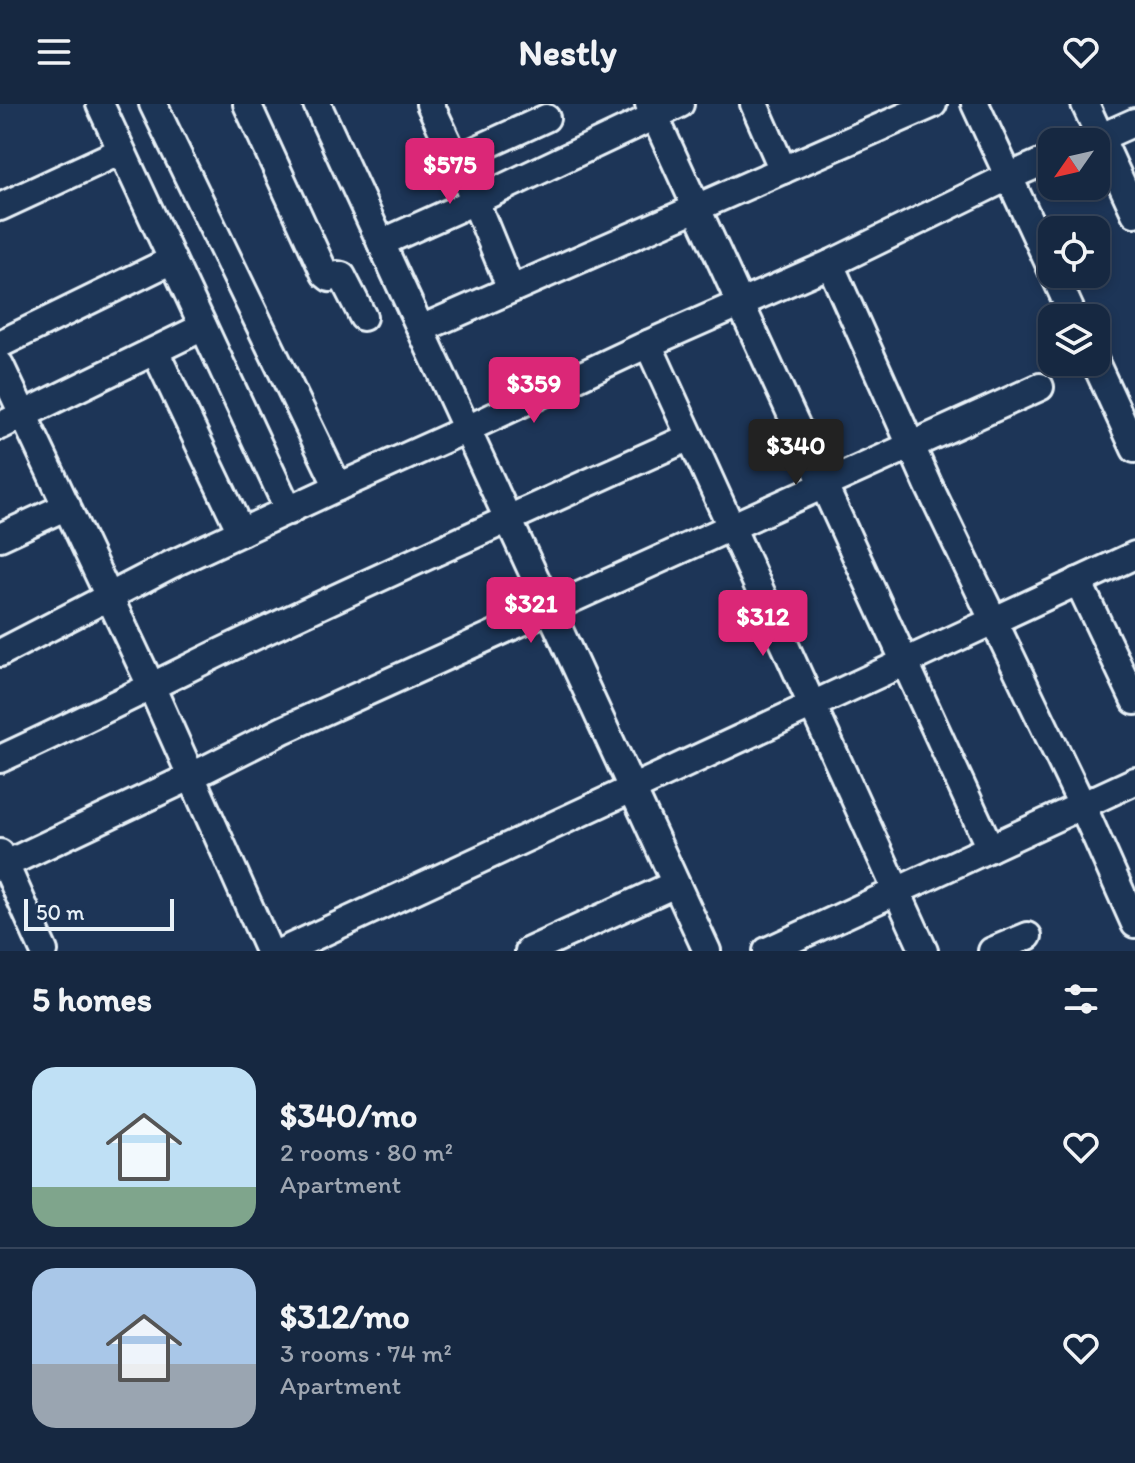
<!DOCTYPE html>
<html lang="en">
<head>
<meta charset="utf-8">
<style>
	body { margin:0; font-family:Itim,sans-serif; background:#1f3048; color:#f1f3f6; height:100vh; display:flex; flex-direction:column; font-size:30px; white-space:nowrap }
	* { box-sizing:border-box; margin:0 }
	p { font-size:26px; color:#9ea6b1 }
	.icon { flex:none; width:44px; height:44px; fill:none; stroke:currentColor; stroke-width:2; stroke-linecap:round; stroke-linejoin:round }
	.map { position:relative; height:847px; overflow:hidden }
	.sheet { display:flex; flex-direction:column; background:#162841; flex:1 }
	.sheet>* { flex:none }
	.needle { width:52px; rotate:236deg }
	.buttons { position:absolute; left:1038px; top:24px; display:grid; gap:16px }
	.buttons a { display:grid; place-items:center; width:72px; height:72px; border-radius:16px; background:#162841; box-shadow:0 4px 12px #0003,0 0 0 2px #35445a; font-size:40px }
	.scale { position:absolute; left:24px; bottom:20px; width:150px; box-sizing:border-box; padding-left:8px; border:4px solid #e8f1f8; border-top:0; font-size:22px; line-height:28px; white-space:nowrap; color:#e8f1f8; -webkit-text-stroke:6px #1d3557; paint-order:stroke }
	.price { position:absolute; translate:-50% -68px; padding:0 18px; border-radius:8px; background:#db2777; color:#fff; font-size:26px; line-height:52px; filter:drop-shadow(0 2px 4px #0008) }
	.price::after { content:''; position:absolute; left:50%; top:48px; width:24px; height:18px; margin-left:-12px; background:inherit; clip-path:polygon(0 0,100% 0,50% 100%) }
	.price.active { background:#222; color:#fff }
	ul { padding:0; list-style:none }
	li { display:flex; align-items:center; gap:24px; height:200px; padding:0 32px }
	li+li { border-top:2px solid #35445a }
	li span { display:grid; place-items:center; flex:none; width:224px; height:160px; border-radius:24px; color:#555 }
	li>.icon { margin-inline-start:auto }
	span .icon { width:96px; height:96px; fill:#fffc; stroke-width:1 }
	li b { font-size:34px }
	h2 { display:flex; justify-content:space-between; align-items:center; height:96px; padding:0 32px; font-size:34px }
	header { display:flex; justify-content:space-between; align-items:center; height:104px; padding:0 32px; background:#162841; font-size:36px; font-weight:800 }
	.map>svg:first-child { display:block }
	.lines { fill:none; stroke-linecap:round; stroke-linejoin:round }
	.minor-casing { stroke:#e8f1f8; stroke-width:32 }
	.minor { stroke:#1d3557; stroke-width:26 }
</style>
</head>
<body>
<header><svg class="icon" aria-label="menu" viewBox="0 0 24 24"><path d="M4 6h16M4 12h16M4 18h16"/></svg>Nestly<svg class="icon" aria-label="heart" viewBox="0 0 24 24"><path d="M12 20l-8-8c-3-5 5-10 8-4 3-6 11-1 8 4z"/></svg></header>
<div class="map">
<svg width="1135" height="847" viewBox="0 0 1135 847">
	<rect width="100%" height="100%" fill="#1d3557"/>
	<filter id="ink" filterUnits="userSpaceOnUse"><feTurbulence type="fractalNoise" baseFrequency=".0125" numOctaves="2"/><feDisplacementMap in="SourceGraphic" scale="16" xChannelSelector="R" yChannelSelector="G"/><feConvolveMatrix kernelMatrix="1 2 1 2 8 2 1 2 1" color-interpolation-filters="sRGB"/></filter>
	<g filter="url(#ink)">
		<g class="lines">
			<defs>
				<g id="minor">
					<path d="M 100,0 L 289,407"/>
					<path d="M 153,0 L 338,383"/>
					<path d="M 247,0 L 325,170 L 330,174 L 338,171 L 342,172 L 363,213"/>
					<path d="M 317,0 L 707,847"/>
					<path d="M 430,0 L 475,97 L 511,185"/>
					<path d="M 649,0 L 990,744"/>
					<path d="M 754,0 L 783,66"/>
					<path d="M 975,0 L 1052,166"/>
					<path d="M 1085,0 L 1135,109"/>
					<path d="M 1090,38 L 1135,18"/>
					<path d="M 456,55 L 546,14"/>
					<path d="M 0,103 L 121,47"/>
					<path d="M 381,139 L 475,97 L 680,0"/>
					<path d="M 830,160 L 929,382 L 1082,701 L 1135,820"/>
					<path d="M 1054,170 L 1074,214"/>
					<path d="M 421,225 L 933,0"/>
					<path d="M 0,240 L 172,156"/>
					<path d="M 648,240 L 924,847"/>
					<path d="M 155,247 L 241,428"/>
					<path d="M 1095,258 L 1135,345"/>
					<path d="M 0,261 L 152,584 L 269,847"/>
					<path d="M 0,322 L 203,223"/>
					<path d="M 0,433 L 67,402"/>
					<path d="M 1078,477 L 1135,597"/>
					<path d="M 0,549 L 170,461 L 338,383 L 467,325 L 648,240 L 830,160 L 1008,73 L 1052,54"/>
					<path d="M 0,655 C 74,621 146,585 219,549 C 375,474 533,404 690,333"/>
					<path d="M 0,749 L 44,847"/>
					<path d="M 0,763 L 192,672 L 283,626 L 1040,283"/>
					<path d="M 283,847 L 1135,451"/>
					<path d="M 529,847 L 675,780"/>
					<path d="M 767,847 L 1135,677"/>
					<path d="M 992,847 L 1028,832"/>
				</g>
			</defs>
			<use href="#minor" class="minor-casing"/>
			<use href="#minor" class="minor"/>
		</g>
	</g>
</svg>
<div class="buttons">
<a><svg class="needle" viewBox="-14 -14 28 28"><path d="M0-13l5 13h-10z" fill="#e53935"/><path d="M0 13l5-13h-10z" fill="#9ea6b1"/></svg></a>
<a><svg class="icon" aria-label="locate" viewBox="0 0 24 24"><circle cx="12" cy="12" r="6"/><path d="M12 2v4M12 18v4M2 12h4M18 12h4"/></svg></a>
<a><svg class="icon" aria-label="layers" viewBox="0 0 24 24"><path d="M12 4l9 5-9 5-9-5zM3 14l9 5 9-5"/></svg></a>
</div>
<div class="scale">50 m</div>
<b class="price" style="left:450px;top:102px">$575</b>
<b class="price" style="left:534px;top:321px">$359</b>
<b class="price active" style="left:796px;top:383px">$340</b>
<b class="price" style="left:531px;top:541px">$321</b>
<b class="price" style="left:763px;top:554px">$312</b>
</div>
<section class="sheet">
<h2>5 homes<svg class="icon" aria-label="filters" viewBox="0 0 24 24"><path d="M4 7h16M4 17h16"/><circle cx="9" cy="7" r="2"/><circle cx="15" cy="17" r="2"/></svg></h2>
<ul>
<li><span style="background:linear-gradient(#bfe0f5 75%,#7fa58c 0)"><svg class="icon" aria-label="home" viewBox="0 0 24 24"><path d="M3 11l9-7 9 7M6 9v11h12V9"/></svg></span><div><b>$340/mo</b><p>2 rooms · 80 m²</p><p>Apartment</p></div><svg class="icon" aria-label="heart" viewBox="0 0 24 24"><path d="M12 20l-8-8c-3-5 5-10 8-4 3-6 11-1 8 4z"/></svg></li>
<li><span style="background:linear-gradient(#a9c7e8 60%,#9aa5b1 0)"><svg class="icon" aria-label="home" viewBox="0 0 24 24"><path d="M3 11l9-7 9 7M6 9v11h12V9"/></svg></span><div><b>$312/mo</b><p>3 rooms · 74 m²</p><p>Apartment</p></div><svg class="icon" aria-label="heart" viewBox="0 0 24 24"><path d="M12 20l-8-8c-3-5 5-10 8-4 3-6 11-1 8 4z"/></svg></li>
</ul>
</section>
</body>
</html>
